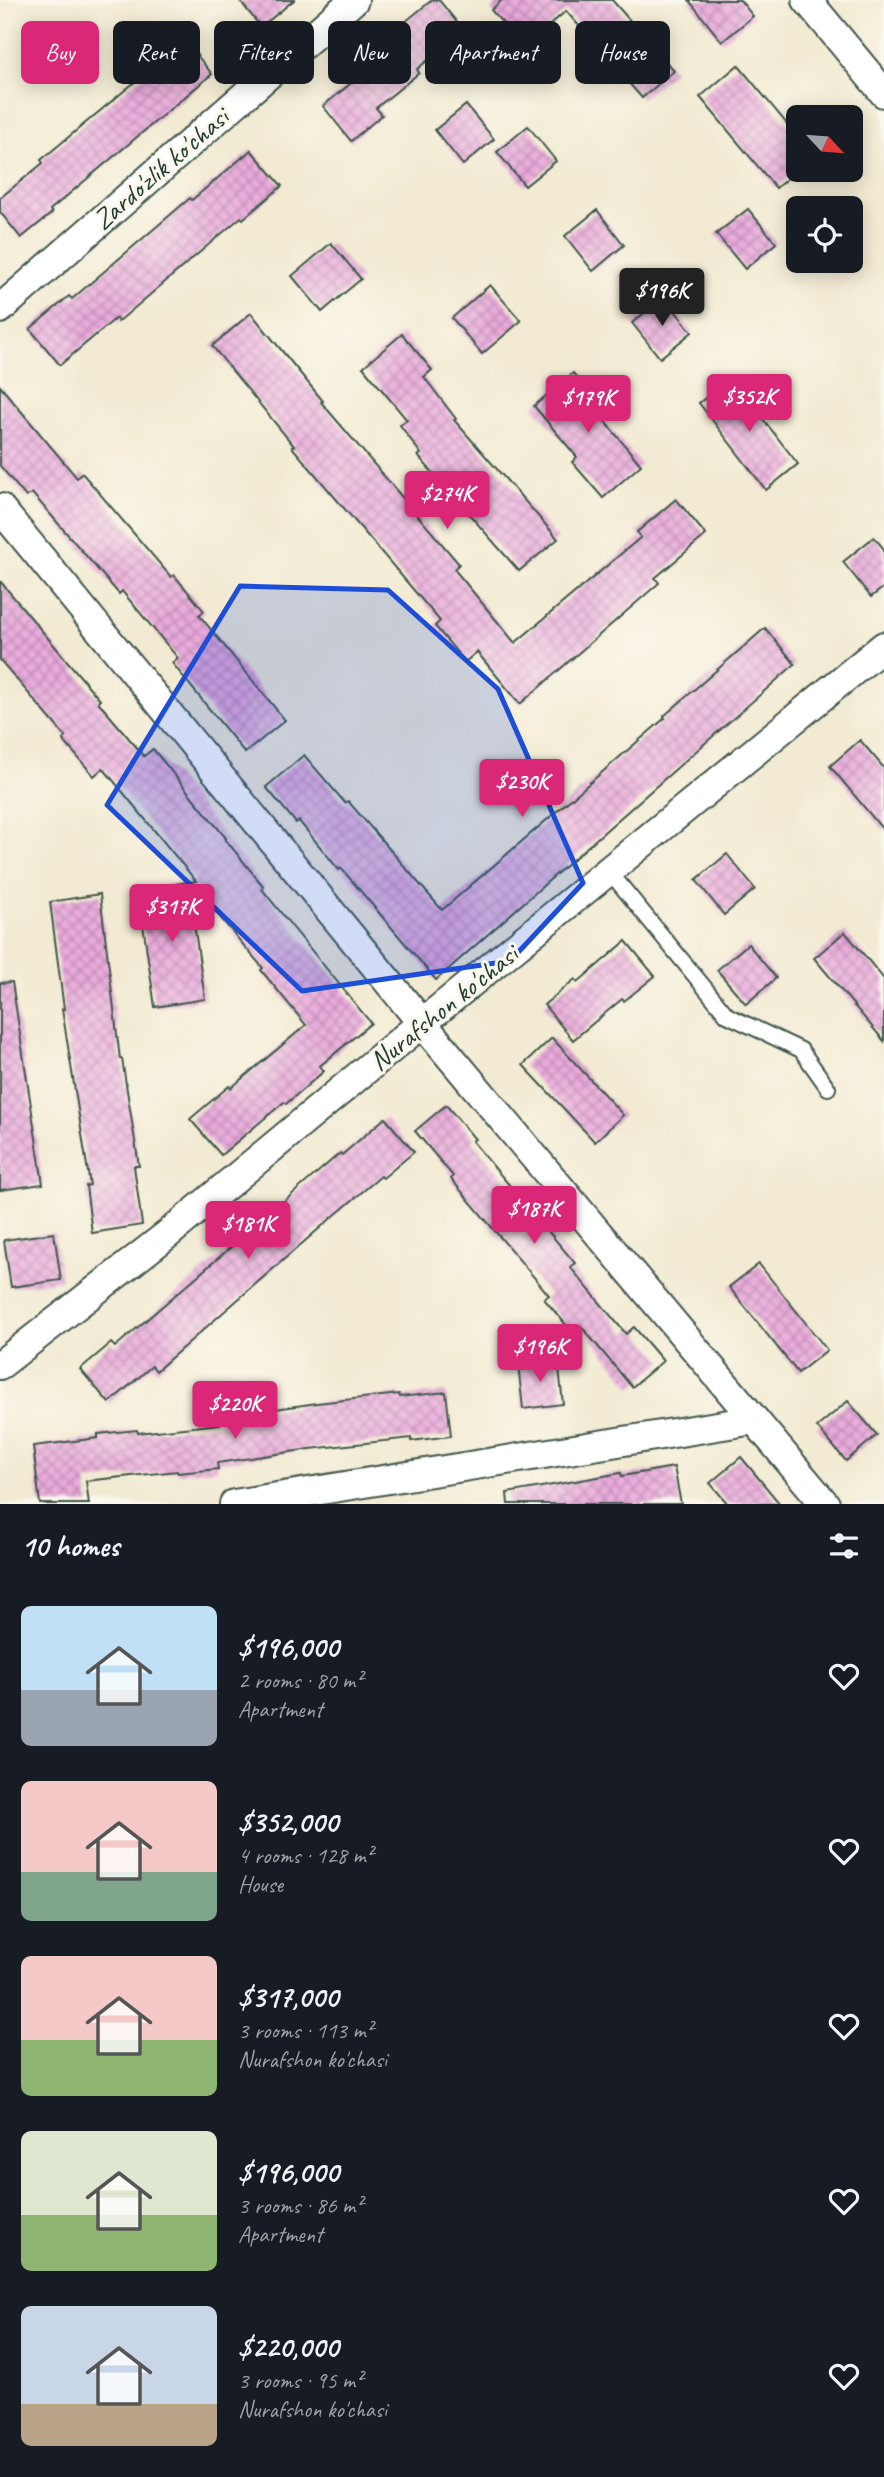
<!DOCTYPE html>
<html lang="en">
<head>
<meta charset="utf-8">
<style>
	body { margin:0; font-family:Caveat,sans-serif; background:#20242c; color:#f1f3f6; height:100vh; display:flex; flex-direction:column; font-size:26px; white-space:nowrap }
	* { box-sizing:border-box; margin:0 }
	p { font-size:23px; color:#9ea1a6 }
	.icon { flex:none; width:38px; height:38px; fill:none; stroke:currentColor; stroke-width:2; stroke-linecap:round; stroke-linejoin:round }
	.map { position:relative; height:1504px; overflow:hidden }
	.sheet { display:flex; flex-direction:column; background:#171b24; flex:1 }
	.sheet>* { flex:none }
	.hud { position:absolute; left:21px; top:21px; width:844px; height:63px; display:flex; gap:14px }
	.needle { width:46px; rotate:116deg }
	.fabs { position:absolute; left:786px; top:105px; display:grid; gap:14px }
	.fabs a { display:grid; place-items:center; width:77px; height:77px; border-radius:10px; background:#171b24; box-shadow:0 4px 18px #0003; font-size:35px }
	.price { position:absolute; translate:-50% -60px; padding:0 16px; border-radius:7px; background:#db2777; color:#fff; font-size:23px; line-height:46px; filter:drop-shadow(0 2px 4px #0008) }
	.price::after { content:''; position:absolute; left:50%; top:42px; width:21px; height:16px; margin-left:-10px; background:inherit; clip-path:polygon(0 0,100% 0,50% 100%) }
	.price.active { background:#222; color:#fff }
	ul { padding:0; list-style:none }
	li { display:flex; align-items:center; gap:21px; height:175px; padding:0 21px }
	li span { display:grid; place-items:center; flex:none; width:196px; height:140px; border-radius:10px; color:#555 }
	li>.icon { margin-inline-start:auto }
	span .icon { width:84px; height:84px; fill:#fffc; stroke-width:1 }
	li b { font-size:30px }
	h2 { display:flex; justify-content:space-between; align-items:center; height:84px; padding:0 21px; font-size:30px }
	.pill { padding:0 24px; border-radius:10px; background:#171b24; box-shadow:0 4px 18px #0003; font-size:24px; line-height:63px }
	.pill.active { background:#db2777; color:#fff }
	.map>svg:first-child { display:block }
	.building { fill:url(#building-cross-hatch) }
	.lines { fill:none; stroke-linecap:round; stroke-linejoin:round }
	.lane-casing { stroke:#3f574c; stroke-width:18 }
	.street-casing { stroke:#3f574c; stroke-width:32 }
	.lane { stroke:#fff; stroke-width:14 }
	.street { stroke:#fff; stroke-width:28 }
	.marked { fill:#1d4ed8; fill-opacity:0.2; stroke:#1d4ed8; stroke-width:5; stroke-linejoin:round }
	.labels { text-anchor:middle; stroke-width:6; stroke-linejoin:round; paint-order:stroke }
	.street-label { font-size:28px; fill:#1f3d34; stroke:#fbf7ec }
</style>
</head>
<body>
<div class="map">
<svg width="884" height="1504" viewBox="0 0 884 1504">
	<defs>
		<pattern id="building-cross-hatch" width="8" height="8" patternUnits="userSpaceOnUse" patternTransform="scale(1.75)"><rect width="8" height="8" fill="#eaaadc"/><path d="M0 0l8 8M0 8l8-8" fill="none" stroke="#bd8cb3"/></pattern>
	</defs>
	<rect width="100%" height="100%" fill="#fbf7ec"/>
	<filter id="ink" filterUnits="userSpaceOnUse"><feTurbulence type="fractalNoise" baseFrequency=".0143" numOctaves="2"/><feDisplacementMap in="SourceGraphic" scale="14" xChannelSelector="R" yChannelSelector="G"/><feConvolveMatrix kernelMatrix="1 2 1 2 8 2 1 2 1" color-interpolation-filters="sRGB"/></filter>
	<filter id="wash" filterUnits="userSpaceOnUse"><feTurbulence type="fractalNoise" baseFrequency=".00686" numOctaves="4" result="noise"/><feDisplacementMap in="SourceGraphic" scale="28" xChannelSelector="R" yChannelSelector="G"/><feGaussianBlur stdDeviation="1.57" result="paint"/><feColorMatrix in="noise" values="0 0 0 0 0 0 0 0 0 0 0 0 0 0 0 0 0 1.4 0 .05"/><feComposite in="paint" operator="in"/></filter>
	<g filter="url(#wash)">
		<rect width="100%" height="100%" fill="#f2ead2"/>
		<g id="blocks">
			<g class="building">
				<path d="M 239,0 L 294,0 L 261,27 Z"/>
				<path d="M 432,0 L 439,0 L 464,31 L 417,69 L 419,73 L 376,108 L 382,115 L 351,141 L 323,106 L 366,71 L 360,63 L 408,25 L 405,22 Z"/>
				<path d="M 502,0 L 612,0 L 674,71 L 642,98 L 566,11 L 524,47 L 491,10 Z"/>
				<path d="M 689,0 L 740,0 L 753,16 L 722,42 Z"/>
				<path d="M 184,39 L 212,74 L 50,210 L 52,213 L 21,238 L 0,212 L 0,198 L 43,163 L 41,160 L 154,66 L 153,64 Z"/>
				<path d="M 738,65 L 798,137 L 798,169 L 776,188 L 700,97 Z"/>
				<path d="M 466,105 L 494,139 L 463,165 L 435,130 Z"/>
				<path d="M 528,126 L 556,161 L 525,186 L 497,152 Z"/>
				<path d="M 251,150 L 282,186 L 243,219 L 241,217 L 118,322 L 116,318 L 60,365 L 30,329 L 69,296 L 72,299 L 190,198 L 192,200 Z"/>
				<path d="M 748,209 L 776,243 L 745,269 L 716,234 Z"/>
				<path d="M 597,210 L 624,245 L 593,271 L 565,236 Z"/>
				<path d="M 331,243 L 361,279 L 322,312 L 292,276 Z"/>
				<path d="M 490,285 L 521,321 L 482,354 L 452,318 Z"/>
				<path d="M 664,297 L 692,332 L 660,358 L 632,323 Z"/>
				<path d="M 251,313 L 323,401 L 321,402 L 459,564 L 454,569 L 515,643 L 641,537 L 637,532 L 676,499 L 706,535 L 655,578 L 659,583 L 520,704 L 477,652 L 465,662 L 435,626 L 440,621 L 292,447 L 294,446 L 212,346 Z"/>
				<path d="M 402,334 L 432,370 L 424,377 L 456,419 L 454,420 L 558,539 L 519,571 L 418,456 L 421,454 L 400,425 L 407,420 L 363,367 Z"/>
				<path d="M 573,373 L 603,409 L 598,413 L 641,465 L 603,498 L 572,462 L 577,457 L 534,406 Z"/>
				<path d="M 731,378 L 798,464 L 766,490 L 699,403 Z"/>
				<path d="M 0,386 L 77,478 L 82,473 L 171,577 L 174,575 L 204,611 L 199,615 L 285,720 L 245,753 L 172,663 L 178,658 L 122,591 L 119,594 L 32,493 L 26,497 L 0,466 Z"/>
				<path d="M 874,537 L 884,549 L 884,587 L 871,597 L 843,562 Z"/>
				<path d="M 0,581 L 100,700 L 98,702 L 144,756 L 153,749 L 226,838 L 225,839 L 264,887 L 262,889 L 294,929 L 371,1023 L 320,1066 L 324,1071 L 286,1104 L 284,1102 L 221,1155 L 190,1119 L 229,1086 L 231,1088 L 306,1025 L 261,970 L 263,968 L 190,882 L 196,881 L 103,768 L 94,776 L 63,740 L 66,737 L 0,660 Z"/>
				<path d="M 765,628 L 795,664 L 436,980 L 341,868 L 339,870 L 299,821 L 296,823 L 266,787 L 304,755 L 345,803 L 348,801 L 442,910 L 665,718 L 664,716 Z"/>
				<path d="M 860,740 L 884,768 L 884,831 L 830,766 Z"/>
				<path d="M 727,854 L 755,889 L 724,915 L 696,880 Z"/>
				<path d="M 188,882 L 205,999 L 155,1007 L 138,890 Z"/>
				<path d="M 100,894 L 120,1059 L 122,1059 L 139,1166 L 134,1166 L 142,1225 L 92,1233 L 86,1186 L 90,1185 L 62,1009 L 64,1009 L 50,902 Z"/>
				<path d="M 845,932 L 884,979 L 884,1041 L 814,958 Z"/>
				<path d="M 626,941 L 655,976 L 624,1001 L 622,999 L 573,1040 L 544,1005 L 575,979 L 578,982 Z"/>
				<path d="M 748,944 L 776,978 L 746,1004 L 717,970 Z"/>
				<path d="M 12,982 L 43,1184 L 0,1190 L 0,983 Z"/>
				<path d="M 552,1038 L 623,1115 L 595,1142 L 523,1065 Z"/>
				<path d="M 446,1105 L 475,1139 L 472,1141 L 575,1263 L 570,1267 L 626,1334 L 634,1327 L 663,1361 L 632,1387 L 581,1326 L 573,1333 L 544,1299 L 549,1295 L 451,1179 L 453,1176 L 415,1131 Z"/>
				<path d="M 385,1118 L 414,1152 L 383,1178 L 381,1176 L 329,1220 L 156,1371 L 152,1366 L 109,1403 L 80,1369 L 111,1343 L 115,1347 L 340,1153 L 342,1155 Z"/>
				<path d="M 54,1233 L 61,1280 L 11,1287 L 4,1240 Z"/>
				<path d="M 759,1264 L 827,1350 L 798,1373 L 729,1287 Z"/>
				<path d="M 558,1360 L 563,1404 L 523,1409 L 518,1364 Z"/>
				<path d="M 446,1392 L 451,1436 L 411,1441 L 411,1438 L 310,1449 L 217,1463 L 218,1469 L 178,1473 L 177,1471 L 86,1481 L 89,1504 L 40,1504 L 33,1446 L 98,1438 L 98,1434 L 137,1430 L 138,1433 L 220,1424 L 219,1417 L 317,1403 L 399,1394 L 400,1397 Z"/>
				<path d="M 848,1401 L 877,1435 L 846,1461 L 817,1427 Z"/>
				<path d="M 741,1457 L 780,1504 L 728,1504 L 710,1483 Z"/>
				<path d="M 674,1467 L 681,1504 L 508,1504 L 507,1493 L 621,1473 L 622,1476 Z"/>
			</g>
		</g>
	</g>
	<g filter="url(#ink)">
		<use href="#blocks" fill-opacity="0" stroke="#3f574c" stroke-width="2"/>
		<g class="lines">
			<defs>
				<path id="lane" d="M 609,871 L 727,1015 L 801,1050 L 828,1088"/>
				<g id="street">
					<path d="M 807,0 L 884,93"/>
					<path d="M 0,309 L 354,0"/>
					<path d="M 0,508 L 422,1023 L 825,1504"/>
					<path d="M 0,1365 L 168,1234 L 422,1023 L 884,646"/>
					<path d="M 234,1504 L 754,1420"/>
				</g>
			</defs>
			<use href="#lane" class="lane-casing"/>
			<use href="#street" class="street-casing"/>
			<use href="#lane" class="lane"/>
			<use href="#street" class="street"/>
		</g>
	</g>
	<path class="marked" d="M 240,586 L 388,590 L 498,689 L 583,883 L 510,961 L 302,991 L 107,805 Z"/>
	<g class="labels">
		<g class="street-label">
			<text transform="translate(160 168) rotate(-41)" y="10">Zardo'zlik ko'chasi</text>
			<text transform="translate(443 1007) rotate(-39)" y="10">Nurafshon ko'chasi</text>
		</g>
	</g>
</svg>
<div class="fabs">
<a><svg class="needle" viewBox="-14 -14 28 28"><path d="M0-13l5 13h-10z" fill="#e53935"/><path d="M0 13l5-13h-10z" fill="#9ea1a6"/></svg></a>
<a><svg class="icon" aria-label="locate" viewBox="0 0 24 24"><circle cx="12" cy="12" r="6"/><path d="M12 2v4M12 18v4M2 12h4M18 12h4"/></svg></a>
</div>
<b class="price active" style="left:662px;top:328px">$196K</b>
<b class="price" style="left:749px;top:434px">$352K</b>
<b class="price" style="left:588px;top:435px">$179K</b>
<b class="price" style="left:447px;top:531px">$274K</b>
<b class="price" style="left:522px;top:819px">$230K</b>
<b class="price" style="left:172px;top:944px">$317K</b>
<b class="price" style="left:534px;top:1246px">$187K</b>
<b class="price" style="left:248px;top:1261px">$181K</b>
<b class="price" style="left:540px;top:1384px">$196K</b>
<b class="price" style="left:235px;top:1441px">$220K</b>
<div class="hud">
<a class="pill active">Buy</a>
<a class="pill">Rent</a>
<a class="pill">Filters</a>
<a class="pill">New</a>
<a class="pill">Apartment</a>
<a class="pill">House</a>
</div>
</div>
<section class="sheet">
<h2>10 homes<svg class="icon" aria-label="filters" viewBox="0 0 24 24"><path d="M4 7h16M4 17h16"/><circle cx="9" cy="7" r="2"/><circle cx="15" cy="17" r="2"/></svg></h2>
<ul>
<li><span style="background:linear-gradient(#bfe0f5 60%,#9aa5b1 0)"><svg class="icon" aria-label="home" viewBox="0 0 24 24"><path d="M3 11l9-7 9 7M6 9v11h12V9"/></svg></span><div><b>$196,000</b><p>2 rooms · 80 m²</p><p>Apartment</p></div><svg class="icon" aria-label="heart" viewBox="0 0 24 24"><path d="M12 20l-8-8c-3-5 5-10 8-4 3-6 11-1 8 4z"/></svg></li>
<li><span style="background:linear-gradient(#f6c9c9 65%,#7fa58c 0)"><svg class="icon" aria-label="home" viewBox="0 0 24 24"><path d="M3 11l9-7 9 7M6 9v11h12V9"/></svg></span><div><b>$352,000</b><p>4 rooms · 128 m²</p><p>House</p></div><svg class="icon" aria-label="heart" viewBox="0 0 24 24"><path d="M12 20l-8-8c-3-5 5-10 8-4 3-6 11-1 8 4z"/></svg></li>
<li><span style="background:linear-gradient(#f6c9c9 60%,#8fb573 0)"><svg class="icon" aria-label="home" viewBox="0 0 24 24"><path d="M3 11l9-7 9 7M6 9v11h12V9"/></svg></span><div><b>$317,000</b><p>3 rooms · 113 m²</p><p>Nurafshon ko'chasi</p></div><svg class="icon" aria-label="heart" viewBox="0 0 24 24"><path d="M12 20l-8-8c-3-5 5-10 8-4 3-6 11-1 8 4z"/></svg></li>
<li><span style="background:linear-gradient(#dfe7d0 60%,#8fb573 0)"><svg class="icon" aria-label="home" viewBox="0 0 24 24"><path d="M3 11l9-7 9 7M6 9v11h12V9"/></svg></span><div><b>$196,000</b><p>3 rooms · 86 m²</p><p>Apartment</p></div><svg class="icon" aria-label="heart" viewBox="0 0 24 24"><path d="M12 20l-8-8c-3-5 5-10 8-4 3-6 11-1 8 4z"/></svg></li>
<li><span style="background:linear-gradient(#c9d6e8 70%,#b9a48a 0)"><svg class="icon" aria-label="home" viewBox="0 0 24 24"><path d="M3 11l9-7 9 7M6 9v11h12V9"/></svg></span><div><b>$220,000</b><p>3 rooms · 95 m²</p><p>Nurafshon ko'chasi</p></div><svg class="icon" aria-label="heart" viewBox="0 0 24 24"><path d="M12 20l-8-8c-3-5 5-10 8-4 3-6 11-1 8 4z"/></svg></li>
</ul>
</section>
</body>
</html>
